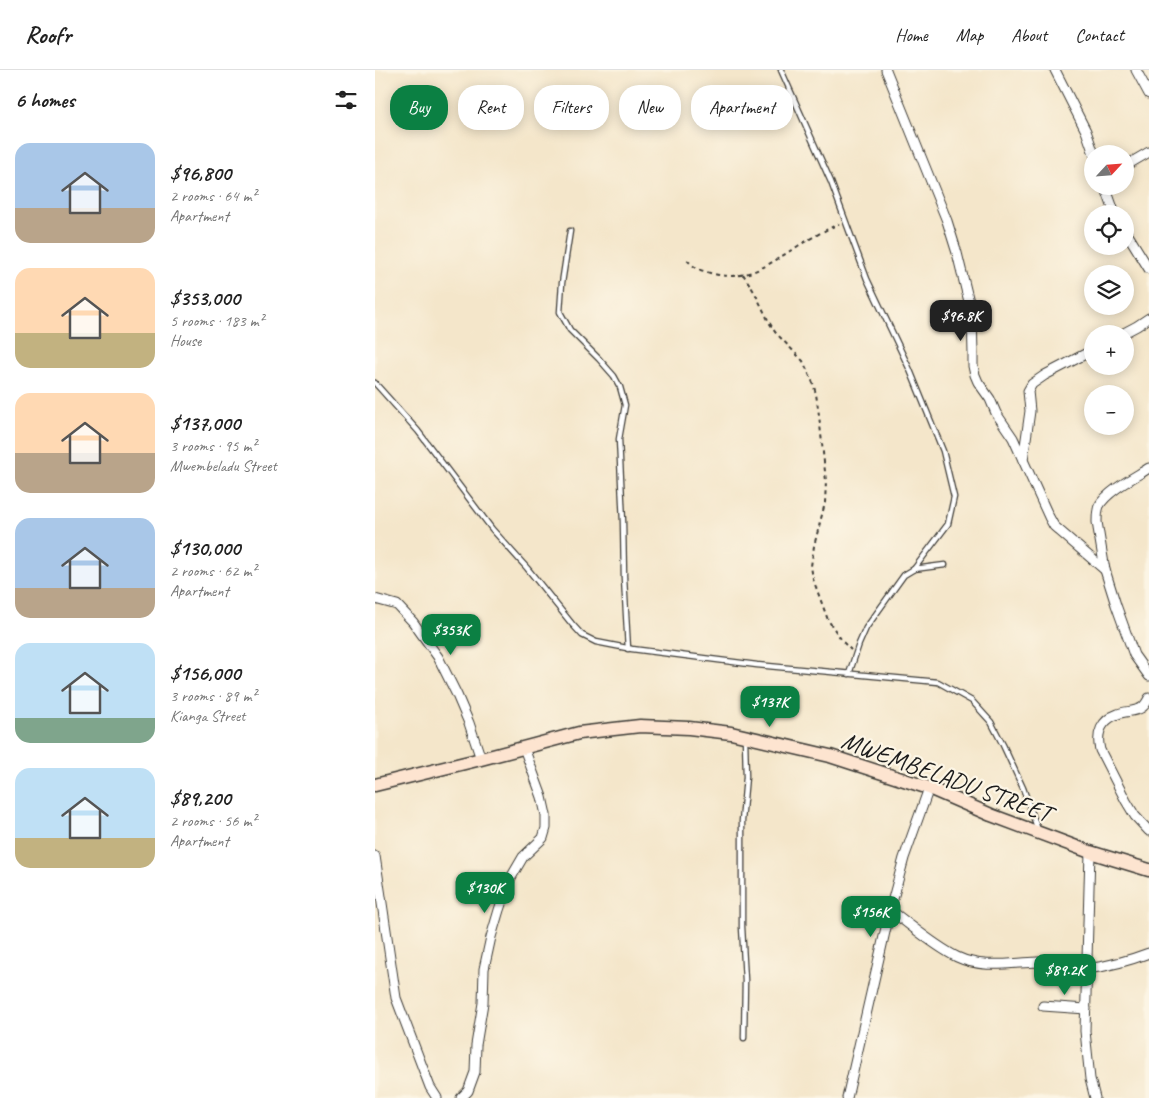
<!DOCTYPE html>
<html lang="en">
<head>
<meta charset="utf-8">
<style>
	body { margin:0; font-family:Caveat,sans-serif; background:#f6f6f6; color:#222; height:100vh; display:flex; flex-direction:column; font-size:19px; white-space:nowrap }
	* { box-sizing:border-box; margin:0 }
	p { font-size:16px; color:#767676 }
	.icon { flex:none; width:28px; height:28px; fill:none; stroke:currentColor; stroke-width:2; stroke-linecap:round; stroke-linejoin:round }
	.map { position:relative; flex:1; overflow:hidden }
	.panel { display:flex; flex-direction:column; background:#fff; width:375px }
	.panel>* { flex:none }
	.top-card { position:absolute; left:15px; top:15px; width:475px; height:45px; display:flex; gap:10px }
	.needle { width:32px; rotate:64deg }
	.fabs { position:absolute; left:709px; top:75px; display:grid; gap:10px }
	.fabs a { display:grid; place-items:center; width:50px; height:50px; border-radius:50%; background:#fff; box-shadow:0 2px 12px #0003; font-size:25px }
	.price { position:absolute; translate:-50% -42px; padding:0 11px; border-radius:10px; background:#0b8043; color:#fff; font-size:16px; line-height:32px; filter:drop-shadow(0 1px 2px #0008) }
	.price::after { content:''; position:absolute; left:50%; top:30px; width:15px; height:11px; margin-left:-8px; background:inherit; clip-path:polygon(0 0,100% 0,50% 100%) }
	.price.on { background:#222; color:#fff }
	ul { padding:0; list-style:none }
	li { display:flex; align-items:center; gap:15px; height:125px; padding:0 15px }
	li span { display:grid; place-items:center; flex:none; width:140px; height:100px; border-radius:15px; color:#555 }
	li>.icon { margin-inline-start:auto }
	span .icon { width:60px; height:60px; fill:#fffc; stroke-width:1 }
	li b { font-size:21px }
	h2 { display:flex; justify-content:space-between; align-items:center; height:60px; padding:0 15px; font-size:21px }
	.pill { padding:0 18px; border-radius:20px; background:#fff; box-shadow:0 2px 12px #0003; font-size:18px; line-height:45px }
	.pill.on { background:#0b8043; color:#fff }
	header { display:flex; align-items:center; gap:30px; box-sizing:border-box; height:70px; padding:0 25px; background:#fff; border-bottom:1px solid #e0e0e0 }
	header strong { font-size:24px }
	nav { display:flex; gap:28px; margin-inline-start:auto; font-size:18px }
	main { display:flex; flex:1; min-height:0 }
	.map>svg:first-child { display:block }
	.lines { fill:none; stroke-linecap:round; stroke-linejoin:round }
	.lane-casing { stroke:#3c3a36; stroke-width:7 }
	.street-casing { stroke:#3c3a36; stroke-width:11 }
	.secondary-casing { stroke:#3c3a36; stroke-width:15 }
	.path { stroke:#3c3a36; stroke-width:2; stroke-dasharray:4 4; stroke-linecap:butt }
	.lane { stroke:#fff; stroke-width:4.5 }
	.street { stroke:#fff; stroke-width:9 }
	.secondary { stroke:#fde4d0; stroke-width:12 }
	.labels { text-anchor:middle; stroke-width:4.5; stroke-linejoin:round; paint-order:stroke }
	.street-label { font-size:25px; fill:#1c1c1c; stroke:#fcf5e5 }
</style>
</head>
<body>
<header>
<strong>Roofr</strong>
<nav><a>Home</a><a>Map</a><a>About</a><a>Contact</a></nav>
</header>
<main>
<section class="panel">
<h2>6 homes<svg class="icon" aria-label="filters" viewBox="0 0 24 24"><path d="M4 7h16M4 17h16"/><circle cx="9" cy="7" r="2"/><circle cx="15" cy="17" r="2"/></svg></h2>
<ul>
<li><span style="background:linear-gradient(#a9c7e8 65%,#b9a48a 0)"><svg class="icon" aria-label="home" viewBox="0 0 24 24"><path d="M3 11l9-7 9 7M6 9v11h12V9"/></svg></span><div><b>$96,800</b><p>2 rooms · 64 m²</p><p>Apartment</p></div></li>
<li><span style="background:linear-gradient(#ffd9b3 65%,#c2b280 0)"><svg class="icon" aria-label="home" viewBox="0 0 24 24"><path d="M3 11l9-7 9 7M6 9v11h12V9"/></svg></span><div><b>$353,000</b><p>5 rooms · 183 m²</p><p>House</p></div></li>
<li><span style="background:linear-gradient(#ffd9b3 60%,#b9a48a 0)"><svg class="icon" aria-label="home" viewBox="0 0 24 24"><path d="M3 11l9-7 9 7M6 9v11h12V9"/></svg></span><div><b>$137,000</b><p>3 rooms · 95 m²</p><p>Mwembeladu Street</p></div></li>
<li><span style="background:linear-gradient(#a9c7e8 70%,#b9a48a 0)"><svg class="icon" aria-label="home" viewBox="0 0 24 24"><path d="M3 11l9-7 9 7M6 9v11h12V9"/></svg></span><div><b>$130,000</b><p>2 rooms · 62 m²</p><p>Apartment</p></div></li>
<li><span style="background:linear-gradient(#bfe0f5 75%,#7fa58c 0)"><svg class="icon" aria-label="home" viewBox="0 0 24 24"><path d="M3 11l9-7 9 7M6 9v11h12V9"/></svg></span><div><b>$156,000</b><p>3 rooms · 89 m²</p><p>Kianga Street</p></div></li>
<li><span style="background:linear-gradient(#bfe0f5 70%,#c2b280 0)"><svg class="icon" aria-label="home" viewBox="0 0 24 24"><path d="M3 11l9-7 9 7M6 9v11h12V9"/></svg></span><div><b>$89,200</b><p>2 rooms · 56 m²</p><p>Apartment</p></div></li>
</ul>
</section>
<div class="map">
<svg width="774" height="1028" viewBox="0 0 774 1028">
	<rect width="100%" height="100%" fill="#fcf5e5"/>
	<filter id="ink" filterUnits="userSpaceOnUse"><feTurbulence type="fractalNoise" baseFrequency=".02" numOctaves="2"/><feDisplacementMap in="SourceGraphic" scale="10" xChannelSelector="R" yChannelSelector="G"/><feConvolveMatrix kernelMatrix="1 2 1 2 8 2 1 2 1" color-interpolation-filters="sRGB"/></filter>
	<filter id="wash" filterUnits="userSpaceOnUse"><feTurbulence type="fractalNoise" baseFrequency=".0096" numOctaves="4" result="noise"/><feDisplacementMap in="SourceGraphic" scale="20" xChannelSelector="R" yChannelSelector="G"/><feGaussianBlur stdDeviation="1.12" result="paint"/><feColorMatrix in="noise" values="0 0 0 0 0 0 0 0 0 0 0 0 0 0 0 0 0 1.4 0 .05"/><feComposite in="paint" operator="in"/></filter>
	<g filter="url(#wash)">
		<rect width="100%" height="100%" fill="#f4e6ca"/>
	</g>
	<g filter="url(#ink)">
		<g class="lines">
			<defs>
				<g id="lane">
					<path d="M 406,0 L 456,112 L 492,209 L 535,300 L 568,381 L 579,427 L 573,454 L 539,499"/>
					<path d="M 195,161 L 187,213 L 185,242 L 195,260 L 224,289 L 239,306 L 245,317 L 250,335 L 244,369 L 248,452 L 249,508 L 253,579"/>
					<path d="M 0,313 L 43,361 L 117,459 L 152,498 L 197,554 L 207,565 L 221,572 L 257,579 L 382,595 L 563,612 L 597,631 L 616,652 L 628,675 L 648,718 L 663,760"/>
					<path d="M 474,604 L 484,574 L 491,558 L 529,505 L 539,499 L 570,495"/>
					<path d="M 369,968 L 370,910 L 367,857 L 367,751 L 371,707 L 370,668"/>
				</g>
				<g id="street">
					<path d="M 511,0 L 572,151 L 582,183 L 597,244 L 598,284 L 598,296 L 600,305 L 603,312 L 615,329 L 621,343 L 638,368 L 674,447 L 679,456 L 730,500"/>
					<path d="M 680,0 L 711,61 L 719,84"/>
					<path d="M 761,0 L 774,24"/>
					<path d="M 750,96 L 774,82"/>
					<path d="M 730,116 L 740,144"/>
					<path d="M 750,160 L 774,199"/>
					<path d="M 747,264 L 762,256 L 774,248"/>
					<path d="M 648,390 L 655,341 L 653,321 L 657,314 L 670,305 L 718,280"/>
					<path d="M 774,398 C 760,407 732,421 724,436 C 722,441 722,447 722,452 L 730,500 L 741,535 L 759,585 L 774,606"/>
					<path d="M 0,529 L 22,535 L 38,552 L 63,587 L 82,625 L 94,653 L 106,689"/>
					<path d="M 774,628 C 772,632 770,636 766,638 C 759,642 750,641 743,644 C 726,650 721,664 725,680 L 751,731 L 760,746 L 774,761"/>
					<path d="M 715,782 L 710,961 L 715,1009 L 720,1028"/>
					<path d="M 0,786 L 21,928 L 55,1017 L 62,1028"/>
					<path d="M 515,840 C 536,855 558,875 582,887 C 607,899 635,893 662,892 C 679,892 695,894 712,895"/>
					<path d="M 712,899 C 734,896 753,891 774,883"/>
					<path d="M 668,936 L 711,939"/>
					<path d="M 86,1028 L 93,1021 L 100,1002 L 101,975 L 108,933 L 109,899 L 116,867 L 124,840 L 134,811 L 148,787 L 168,768 L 171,758 L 171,745 L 167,727 L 149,678"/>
					<path d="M 472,1028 L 515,840 L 529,788 L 554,718"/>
				</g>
				<path id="secondary" d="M 0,715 L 106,689 L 204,663 L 265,656 L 314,658 L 356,663 L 455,686 L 554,718 L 616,745 L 715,782 L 774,800"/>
			</defs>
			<use href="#lane" class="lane-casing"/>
			<use href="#street" class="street-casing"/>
			<use href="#secondary" class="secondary-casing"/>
			<g class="path">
				<path d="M 312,190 C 322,200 325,200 339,204 C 374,212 395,193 423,176 C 436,168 450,160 464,154"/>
				<path d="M 368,204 L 380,223 L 394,252 L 400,262 L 428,291 L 438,313 L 441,324 L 444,345 L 451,411 L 450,433 L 439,476 L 436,496 L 438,509 L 453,550 L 468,572 L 476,580"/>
			</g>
			<use href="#lane" class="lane"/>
			<use href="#street" class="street"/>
			<use href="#secondary" class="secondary"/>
		</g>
	</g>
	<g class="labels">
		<g class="street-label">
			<text transform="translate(572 706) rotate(20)" y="9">MWEMBELADU STREET</text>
		</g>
	</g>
</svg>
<div class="fabs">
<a><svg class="needle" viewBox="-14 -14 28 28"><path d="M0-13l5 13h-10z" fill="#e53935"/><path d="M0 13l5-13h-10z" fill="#767676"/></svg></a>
<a><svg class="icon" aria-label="locate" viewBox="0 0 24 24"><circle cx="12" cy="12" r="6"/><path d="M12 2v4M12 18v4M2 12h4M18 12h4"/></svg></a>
<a><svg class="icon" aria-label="layers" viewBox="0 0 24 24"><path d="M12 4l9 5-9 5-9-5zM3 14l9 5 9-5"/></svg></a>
<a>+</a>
<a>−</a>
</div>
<b class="price on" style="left:586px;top:272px">$96.8K</b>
<b class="price" style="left:76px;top:586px">$353K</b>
<b class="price" style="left:395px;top:658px">$137K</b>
<b class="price" style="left:110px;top:844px">$130K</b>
<b class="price" style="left:496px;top:868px">$156K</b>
<b class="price" style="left:690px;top:926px">$89.2K</b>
<div class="top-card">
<a class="pill on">Buy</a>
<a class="pill">Rent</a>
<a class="pill">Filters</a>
<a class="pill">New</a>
<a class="pill">Apartment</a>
</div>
</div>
</main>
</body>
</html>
